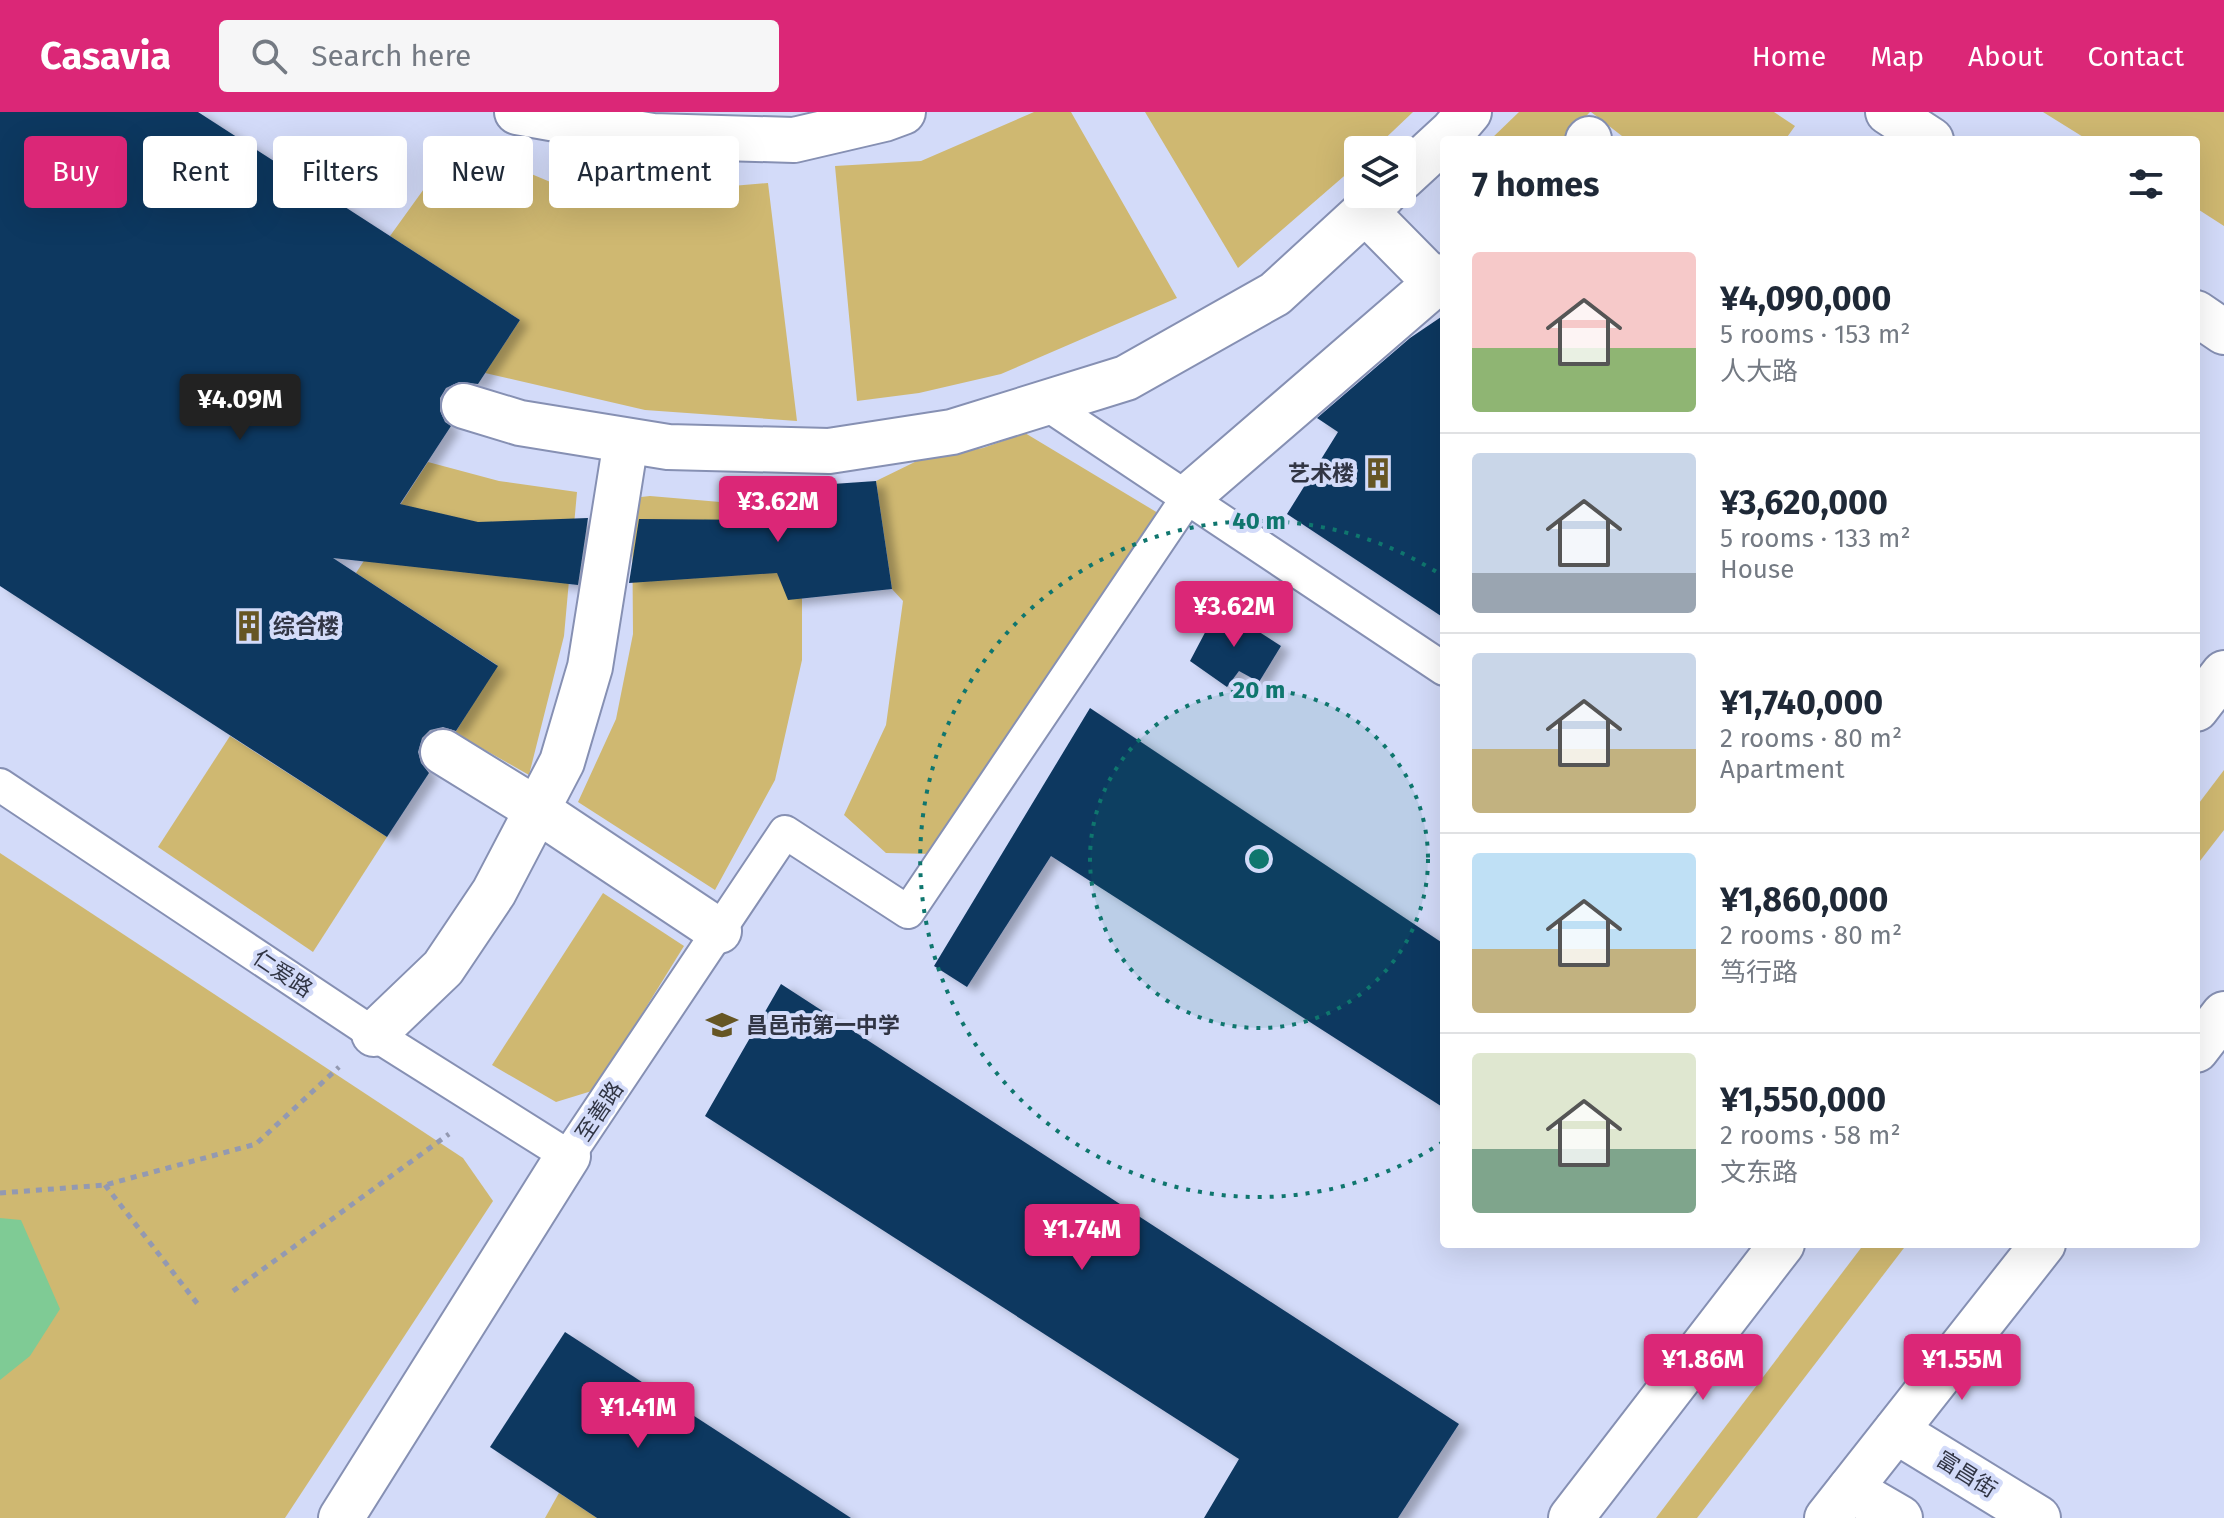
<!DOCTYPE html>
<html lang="en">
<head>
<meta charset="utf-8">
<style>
	body { margin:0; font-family:"Fira Sans","Noto Sans SC",sans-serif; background:#f6f6f7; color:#1f2937; height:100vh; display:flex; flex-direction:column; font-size:30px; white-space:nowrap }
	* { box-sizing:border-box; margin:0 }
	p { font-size:26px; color:#747a83 }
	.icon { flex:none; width:44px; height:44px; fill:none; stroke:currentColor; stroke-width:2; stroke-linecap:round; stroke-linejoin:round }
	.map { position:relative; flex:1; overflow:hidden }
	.sheet { position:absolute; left:1440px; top:24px; width:760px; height:1112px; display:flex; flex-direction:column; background:#fff; border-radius:8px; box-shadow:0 8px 32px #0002 }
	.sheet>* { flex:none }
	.hud { position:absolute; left:24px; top:24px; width:760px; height:72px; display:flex; gap:16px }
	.controls { position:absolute; left:1344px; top:24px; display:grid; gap:16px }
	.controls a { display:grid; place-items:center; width:72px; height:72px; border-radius:8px; background:#fff; box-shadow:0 8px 32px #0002; font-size:40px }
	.price { position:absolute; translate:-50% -68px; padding:0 18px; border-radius:8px; background:#db2777; color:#fff; font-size:26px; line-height:52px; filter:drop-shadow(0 2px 4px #0008) }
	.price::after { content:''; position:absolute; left:50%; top:48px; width:24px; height:18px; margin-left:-12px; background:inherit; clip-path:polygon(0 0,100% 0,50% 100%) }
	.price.active { background:#222; color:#fff }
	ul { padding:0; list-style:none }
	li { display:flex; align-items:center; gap:24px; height:200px; padding:0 32px }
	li+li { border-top:2px solid #e0e1e3 }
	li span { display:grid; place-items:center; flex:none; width:224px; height:160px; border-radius:8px; color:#555 }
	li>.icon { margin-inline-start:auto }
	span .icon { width:96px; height:96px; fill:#fffc; stroke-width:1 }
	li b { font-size:34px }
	h2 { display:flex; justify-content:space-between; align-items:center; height:96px; padding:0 32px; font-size:34px }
	.tag { padding:0 28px; border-radius:8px; background:#fff; box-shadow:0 8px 32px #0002; font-size:28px; line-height:72px }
	.tag.active { background:#db2777; color:#fff }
	header { display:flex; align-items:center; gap:48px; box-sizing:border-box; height:112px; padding:0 40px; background:#db2777; color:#fff }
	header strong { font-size:38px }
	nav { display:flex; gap:44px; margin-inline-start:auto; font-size:28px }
	.search { width:560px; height:72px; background:#f6f6f7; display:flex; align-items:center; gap:20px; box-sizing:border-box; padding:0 28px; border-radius:8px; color:#747a83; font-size:30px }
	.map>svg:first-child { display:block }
	.green { fill:#cfb871 }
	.water { fill:#7fcb95 }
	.building { fill:#0e3760; filter:url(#shadow) }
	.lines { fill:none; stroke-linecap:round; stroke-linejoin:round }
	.lane-casing { stroke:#8690b3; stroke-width:36 }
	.street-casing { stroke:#8690b3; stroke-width:48 }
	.secondary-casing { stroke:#8690b3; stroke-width:48 }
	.path { stroke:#9399b1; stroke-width:5; stroke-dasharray:6 6; stroke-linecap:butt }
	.lane { stroke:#fff; stroke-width:32 }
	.street { stroke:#fff; stroke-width:44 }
	.secondary { stroke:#fff; stroke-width:44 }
	.ring { fill:none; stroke:#0f766e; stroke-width:4; stroke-dasharray:4 8 }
	.labels { text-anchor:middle; stroke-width:8; stroke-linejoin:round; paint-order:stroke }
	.poi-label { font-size:22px; font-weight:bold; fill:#313544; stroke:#d3dbf9; text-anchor:start }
	.street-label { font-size:22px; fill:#313544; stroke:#d3dbf9 }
	.centre { fill:#0f766e; stroke:#d3dbf9; stroke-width:4 }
	.ring-label { font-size:24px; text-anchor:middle; font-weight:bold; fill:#0f766e; stroke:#d3dbf9; stroke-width:8; stroke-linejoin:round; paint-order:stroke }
</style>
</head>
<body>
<header>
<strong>Casavia</strong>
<div class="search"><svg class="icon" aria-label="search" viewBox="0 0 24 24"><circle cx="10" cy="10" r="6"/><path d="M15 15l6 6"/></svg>Search here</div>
<nav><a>Home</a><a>Map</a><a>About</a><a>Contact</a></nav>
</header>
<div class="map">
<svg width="2224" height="1406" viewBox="0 0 2224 1406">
	<defs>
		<filter id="shadow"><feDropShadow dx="9" dy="5" stdDeviation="4" flood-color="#0004"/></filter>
	</defs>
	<rect width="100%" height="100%" fill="#d3dbf9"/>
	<g class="green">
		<path d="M 1034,0 L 1071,0 L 1177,186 L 1001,262 L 919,281 L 857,289 L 835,54 L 921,49 Z"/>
		<path d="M 1145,0 L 1413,0 L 1373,38 L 1358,38 L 1358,52 L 1238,156 Z"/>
		<path d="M 1519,0 L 1590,0 L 1564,28 L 1490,28 Z"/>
		<path d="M 1591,0 L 1774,0 L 1795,14 L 1785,28 L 1619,28 L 1622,24 Z"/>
		<path d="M 2043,0 L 2224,0 L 2224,114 L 2196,96 L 2196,28 L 2088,28 Z"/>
		<path d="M 457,31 L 560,74 L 651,81 L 768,71 L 797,309 L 645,298 L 485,261 L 520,208 L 390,124 Z"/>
		<path d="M 1025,321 L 1158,401 L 933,742 L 886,741 L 844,703 L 886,613 L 903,489 L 892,477 L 876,369 L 923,346 L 983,336 Z"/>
		<path d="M 428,350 L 499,369 L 577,380 L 564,524 L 529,663 L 455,621 L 497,553 L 356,461 Z"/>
		<path d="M 650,384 L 802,397 L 802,548 L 775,668 L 715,778 L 578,690 L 616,607 L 633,522 L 632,386 Z"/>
		<path d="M 230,624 L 387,725 L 313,840 L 158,735 Z"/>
		<path d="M 2224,658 L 2224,718 L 2196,754 L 2196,695 Z"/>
		<path d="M 0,741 L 463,1046 L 493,1089 L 285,1406 L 0,1406 Z"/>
		<path d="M 603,781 L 684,834 L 595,978 L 556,990 L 492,953 Z"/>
		<path d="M 1864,1132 L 1907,1132 L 1697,1406 L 1656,1406 Z"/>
		<path d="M 559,1381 L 597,1406 L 545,1406 Z"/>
	</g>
	<path class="water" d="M 0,1106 L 21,1108 L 60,1197 L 30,1244 L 0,1268 Z"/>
	<g class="building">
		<path d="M 0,0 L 198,0 L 520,208 L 478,272 L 459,270 L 446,276 L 440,286 L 440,299 L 445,310 L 451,314 L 400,392 L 478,410 L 588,406 L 578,473 L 333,446 L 498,554 L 456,619 L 443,615 L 430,618 L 422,626 L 418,640 L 421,651 L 429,661 L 387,725 L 0,474 Z"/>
		<path d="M 1444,203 L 1444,506 L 1287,402 L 1338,320 L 1317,306 L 1410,226 Z"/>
		<path d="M 876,369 L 892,477 L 788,488 L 777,461 L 629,471 L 639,407 L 775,408 L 775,376 Z"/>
		<path d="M 1219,494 L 1281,534 L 1259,570 L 1239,559 L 1227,575 L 1190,549 Z"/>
		<path d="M 1090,596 L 1444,832 L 1444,996 L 1051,744 L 967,875 L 934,854 Z"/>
		<path d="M 781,872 L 1459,1312 L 1398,1406 L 1204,1406 L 1239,1347 L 705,1004 Z"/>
		<path d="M 565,1220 L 851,1406 L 597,1406 L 490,1335 Z"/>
	</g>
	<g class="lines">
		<defs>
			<g id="lane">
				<path d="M 1045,291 L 1444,557"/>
				<path d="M 0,673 L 374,922 L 568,1044 L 785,720 L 908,800 L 1188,385"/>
			</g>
			<g id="street">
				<path d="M 517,0 L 652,24 L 794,28 L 884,7 L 903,0"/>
				<path d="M 1888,0 L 1931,28"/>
				<path d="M 1588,28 L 1589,27"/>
				<path d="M 1402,66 L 1452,20 L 1469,0"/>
				<path d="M 1365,99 L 1436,171"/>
				<path d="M 2196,201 L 2224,220"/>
				<path d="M 464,294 L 520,311 L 668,335 L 829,339 L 952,320 L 1126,266 L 1275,182 L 1384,82"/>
				<path d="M 1188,385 L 1444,164"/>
				<path d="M 2196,597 L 2224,561"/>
				<path d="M 443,640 L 537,698 L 719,819"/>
				<path d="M 374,922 L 443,856 L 494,780 L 562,650 L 590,555 L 626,329"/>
				<path d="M 341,1406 L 568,1044"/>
				<path d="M 1571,1406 L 1782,1132"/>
			</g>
			<g id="secondary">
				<path d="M 2196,938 L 2224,902"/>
				<path d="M 1896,1319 L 2038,1406"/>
				<path d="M 1850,1377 L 1900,1406"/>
				<path d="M 1827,1406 L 2043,1132"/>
			</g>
		</defs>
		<use href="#lane" class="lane-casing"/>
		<use href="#street" class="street-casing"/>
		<use href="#secondary" class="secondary-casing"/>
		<g class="path">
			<path d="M 105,1073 L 200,1195"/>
			<path d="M 0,1081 L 105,1073 L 256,1032 L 339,955"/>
			<path d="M 233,1179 L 449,1022"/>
		</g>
		<use href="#lane" class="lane"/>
		<use href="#street" class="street"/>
		<use href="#secondary" class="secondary"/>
	</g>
	<circle cx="1259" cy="747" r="169" fill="#0f766e" fill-opacity=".12"/>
	<g class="ring">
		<circle cx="1259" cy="747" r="169"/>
		<path d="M1443 1030A338 338 0 1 1 1443 464"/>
	</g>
	<defs>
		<symbol id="building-bare" viewBox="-9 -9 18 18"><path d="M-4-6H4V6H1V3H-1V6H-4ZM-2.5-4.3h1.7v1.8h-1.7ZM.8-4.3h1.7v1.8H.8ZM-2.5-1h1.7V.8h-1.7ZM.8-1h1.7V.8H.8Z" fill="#665624" stroke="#d3dbf9" stroke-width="2.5" paint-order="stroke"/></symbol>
		<symbol id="school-bare" viewBox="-9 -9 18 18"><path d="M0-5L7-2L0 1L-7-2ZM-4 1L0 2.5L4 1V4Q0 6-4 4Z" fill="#665624" stroke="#d3dbf9" stroke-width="2.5" paint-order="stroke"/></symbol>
	</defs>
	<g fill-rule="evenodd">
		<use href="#building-bare" x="1356" y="339" width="44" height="44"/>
		<use href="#building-bare" x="227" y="492" width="44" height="44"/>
		<use href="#school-bare" x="700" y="891" width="44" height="44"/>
	</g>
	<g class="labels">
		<g class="poi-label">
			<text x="1354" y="369" text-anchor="end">艺术楼</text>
			<text x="273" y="522">综合楼</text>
			<text x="746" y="921">昌邑市第一中学</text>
		</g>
		<g class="street-label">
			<text transform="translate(283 861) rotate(34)" y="8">仁爱路</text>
			<text transform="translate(599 999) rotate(-56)" y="8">至善路</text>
			<text transform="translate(1967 1362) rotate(32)" y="8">富昌街</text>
		</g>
	</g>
	<circle cx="1259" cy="747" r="12" class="centre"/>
	<g class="ring-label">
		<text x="1259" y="417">40 m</text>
		<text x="1259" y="586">20 m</text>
	</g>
</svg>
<div class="controls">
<a><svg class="icon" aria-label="layers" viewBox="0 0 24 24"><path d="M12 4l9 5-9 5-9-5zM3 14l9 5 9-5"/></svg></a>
</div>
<b class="price active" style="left:240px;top:330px">¥4.09M</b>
<b class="price" style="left:778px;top:432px">¥3.62M</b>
<b class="price" style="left:1234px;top:537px">¥3.62M</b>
<b class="price" style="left:1082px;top:1160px">¥1.74M</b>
<b class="price" style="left:1703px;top:1290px">¥1.86M</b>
<b class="price" style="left:1962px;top:1290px">¥1.55M</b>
<b class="price" style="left:638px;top:1338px">¥1.41M</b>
<div class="hud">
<a class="tag active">Buy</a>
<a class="tag">Rent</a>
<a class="tag">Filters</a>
<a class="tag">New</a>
<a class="tag">Apartment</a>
</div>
<section class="sheet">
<h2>7 homes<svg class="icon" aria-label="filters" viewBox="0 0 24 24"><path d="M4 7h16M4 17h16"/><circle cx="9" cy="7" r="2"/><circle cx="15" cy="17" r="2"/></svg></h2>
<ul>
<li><span style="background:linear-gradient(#f6c9c9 60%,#8fb573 0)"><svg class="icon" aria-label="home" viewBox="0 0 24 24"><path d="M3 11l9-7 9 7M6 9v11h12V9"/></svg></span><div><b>¥4,090,000</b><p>5 rooms · 153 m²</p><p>人大路</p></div></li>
<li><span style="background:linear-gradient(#c9d6e8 75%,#9aa5b1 0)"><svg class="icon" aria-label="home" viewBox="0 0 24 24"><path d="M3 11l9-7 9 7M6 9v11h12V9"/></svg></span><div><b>¥3,620,000</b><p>5 rooms · 133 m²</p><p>House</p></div></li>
<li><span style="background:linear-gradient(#c9d6e8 60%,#c2b280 0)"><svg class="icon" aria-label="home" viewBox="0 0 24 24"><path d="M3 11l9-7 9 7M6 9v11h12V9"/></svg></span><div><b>¥1,740,000</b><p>2 rooms · 80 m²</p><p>Apartment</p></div></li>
<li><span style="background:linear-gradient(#bfe0f5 60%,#c2b280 0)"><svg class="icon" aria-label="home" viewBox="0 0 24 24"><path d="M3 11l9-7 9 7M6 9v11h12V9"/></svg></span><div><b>¥1,860,000</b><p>2 rooms · 80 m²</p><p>笃行路</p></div></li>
<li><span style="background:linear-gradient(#dfe7d0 60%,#7fa58c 0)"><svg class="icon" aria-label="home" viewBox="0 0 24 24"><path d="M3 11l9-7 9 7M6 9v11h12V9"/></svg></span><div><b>¥1,550,000</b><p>2 rooms · 58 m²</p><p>文东路</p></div></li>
</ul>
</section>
</div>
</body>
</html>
